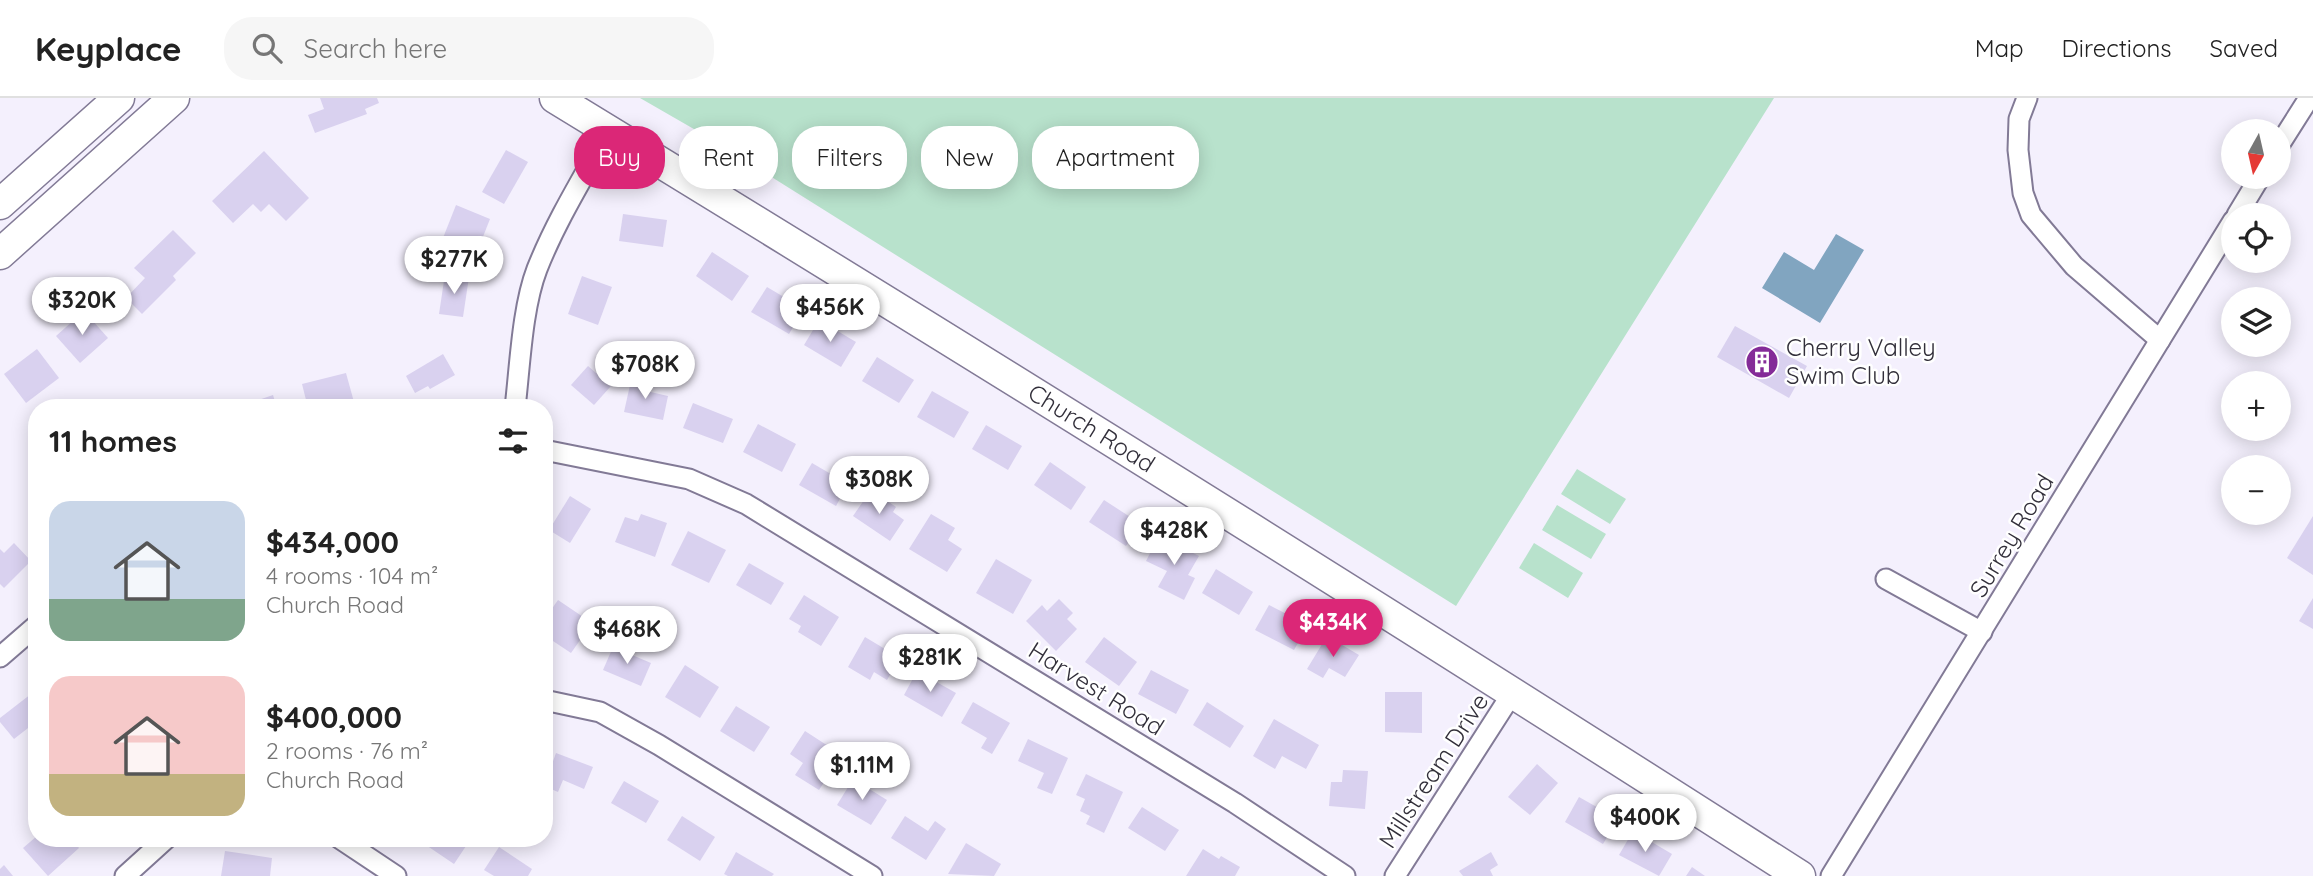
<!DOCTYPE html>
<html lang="en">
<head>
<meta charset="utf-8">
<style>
	body { margin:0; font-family:Quicksand,sans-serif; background:#f6f6f6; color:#222; height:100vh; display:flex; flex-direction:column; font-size:26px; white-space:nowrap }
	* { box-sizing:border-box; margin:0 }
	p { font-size:23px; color:#767676 }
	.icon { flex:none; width:38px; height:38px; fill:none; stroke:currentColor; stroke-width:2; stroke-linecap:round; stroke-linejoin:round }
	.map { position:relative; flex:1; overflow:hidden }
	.sheet { position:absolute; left:28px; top:301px; width:525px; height:448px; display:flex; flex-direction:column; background:#fff; border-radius:28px; box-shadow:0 4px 18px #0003 }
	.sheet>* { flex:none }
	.guide { position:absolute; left:574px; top:28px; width:665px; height:63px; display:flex; gap:14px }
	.needle { width:46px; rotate:188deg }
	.buttons { position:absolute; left:2221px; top:21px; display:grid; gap:14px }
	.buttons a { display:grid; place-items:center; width:70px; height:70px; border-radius:50%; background:#fff; box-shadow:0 4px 18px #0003; font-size:35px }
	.price { position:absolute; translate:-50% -60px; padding:0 16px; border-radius:24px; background:#fff; color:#222; font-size:23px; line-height:46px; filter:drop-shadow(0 2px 4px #0008) }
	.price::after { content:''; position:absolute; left:50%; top:42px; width:21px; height:16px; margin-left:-10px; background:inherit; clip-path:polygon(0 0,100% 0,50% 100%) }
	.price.current { background:#db2777; color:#fff }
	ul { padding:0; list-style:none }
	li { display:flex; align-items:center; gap:21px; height:175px; padding:0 21px }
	li span { display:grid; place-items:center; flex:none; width:196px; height:140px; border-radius:21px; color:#555 }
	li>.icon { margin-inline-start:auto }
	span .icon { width:84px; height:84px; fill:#fffc; stroke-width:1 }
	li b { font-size:30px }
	h2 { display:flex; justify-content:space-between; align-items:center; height:84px; padding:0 21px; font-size:30px }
	.pill { padding:0 24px; border-radius:28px; background:#fff; box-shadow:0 4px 18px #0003; font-size:24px; line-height:63px }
	.pill.current { background:#db2777; color:#fff }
	header { display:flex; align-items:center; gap:42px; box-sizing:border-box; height:98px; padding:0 35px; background:#fff; border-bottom:2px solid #e0e0e0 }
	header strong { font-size:33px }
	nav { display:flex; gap:38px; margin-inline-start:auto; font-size:24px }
	.search { width:490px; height:63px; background:#f6f6f6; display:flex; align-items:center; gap:18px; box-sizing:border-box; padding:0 24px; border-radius:28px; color:#767676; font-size:26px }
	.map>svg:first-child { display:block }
	.green { fill:#b8e2cc }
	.water { fill:#81a5c0 }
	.building { fill:#d9d1ef }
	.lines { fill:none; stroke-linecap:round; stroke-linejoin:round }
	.minor-casing { stroke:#827a96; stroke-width:23 }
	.primary-casing { stroke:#827a96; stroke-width:33 }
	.minor { stroke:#fff; stroke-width:19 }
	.primary { stroke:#fff; stroke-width:30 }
	.labels { text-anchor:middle; stroke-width:5; stroke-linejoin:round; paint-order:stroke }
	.poi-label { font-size:24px; fill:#322f3a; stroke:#fff; text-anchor:start }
	.street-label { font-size:24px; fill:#322f3a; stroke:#fff }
</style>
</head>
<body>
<header>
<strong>Keyplace</strong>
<div class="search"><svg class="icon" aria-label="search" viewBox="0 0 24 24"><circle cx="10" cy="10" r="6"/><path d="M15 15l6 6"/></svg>Search here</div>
<nav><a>Map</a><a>Directions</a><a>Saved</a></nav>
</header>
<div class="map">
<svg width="2313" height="778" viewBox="0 0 2313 778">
	<rect width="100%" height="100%" fill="#f4f0fd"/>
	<g class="green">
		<path d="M 640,0 L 1774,0 L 1456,508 L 706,38 Z"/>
		<path d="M 1577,371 L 1626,401 L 1610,426 L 1561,396 Z"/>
		<path d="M 1557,407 L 1606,436 L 1591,461 L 1542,432 Z"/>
		<path d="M 1534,445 L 1583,475 L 1568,500 L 1519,470 Z"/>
	</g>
	<path class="water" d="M 1836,136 L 1864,152 L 1820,225 L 1762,190 L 1784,154 L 1814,172 Z"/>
	<g class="building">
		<path d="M 320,0 L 377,0 L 379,5 L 365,11 L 367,16 L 315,35 L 308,17 L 324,11 Z"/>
		<path d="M 506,52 L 528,64 L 504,106 L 482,94 Z"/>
		<path d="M 264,53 L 309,100 L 286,123 L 269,106 L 261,114 L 253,106 L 233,125 L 212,103 Z"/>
		<path d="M 456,107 L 490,121 L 475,159 L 441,145 Z"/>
		<path d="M 623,116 L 667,122 L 663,149 L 619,143 Z"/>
		<path d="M 173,132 L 196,155 L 173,178 L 176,182 L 142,216 L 126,200 L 145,180 L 134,170 Z"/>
		<path d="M 712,154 L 749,178 L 732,203 L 696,178 Z"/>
		<path d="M 445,176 L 469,179 L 463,219 L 439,216 Z"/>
		<path d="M 582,178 L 612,189 L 598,227 L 568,216 Z"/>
		<path d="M 767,189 L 804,211 L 789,236 L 751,214 Z"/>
		<path d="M 84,213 L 108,240 L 80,265 L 56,238 Z"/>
		<path d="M 819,222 L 856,244 L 841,269 L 804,247 Z"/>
		<path d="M 1735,228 L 1807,268 L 1789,300 L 1717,259 Z"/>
		<path d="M 37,251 L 59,280 L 26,305 L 4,276 Z"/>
		<path d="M 443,256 L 455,277 L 430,291 L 428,288 L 415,295 L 406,278 Z"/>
		<path d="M 877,259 L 914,282 L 899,305 L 862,283 Z"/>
		<path d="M 588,268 L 611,288 L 594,307 L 571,287 Z"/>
		<path d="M 346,275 L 354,304 L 330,310 L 308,310 L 302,286 Z"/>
		<path d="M 632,278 L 645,280 L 642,292 L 668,298 L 663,322 L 624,314 Z"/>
		<path d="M 932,293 L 969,314 L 954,340 L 917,319 Z"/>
		<path d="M 273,297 L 277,310 L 238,310 L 238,309 Z"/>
		<path d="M 693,305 L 733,321 L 723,345 L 683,330 Z"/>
		<path d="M 758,326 L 796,346 L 782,374 L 743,354 Z"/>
		<path d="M 986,327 L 1022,348 L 1008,372 L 972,351 Z"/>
		<path d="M 1050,364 L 1086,389 L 1071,412 L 1034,387 Z"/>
		<path d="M 812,365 L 848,386 L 836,408 L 799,387 Z"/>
		<path d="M 871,392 L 896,409 L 893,414 L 904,422 L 890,443 L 853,418 Z"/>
		<path d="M 570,398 L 591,411 L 570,445 L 549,432 Z"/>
		<path d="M 1104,402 L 1141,426 L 1126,448 L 1089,424 Z"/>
		<path d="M 641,416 L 667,425 L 655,459 L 615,444 L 625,419 L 638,423 Z"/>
		<path d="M 931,416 L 955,430 L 948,442 L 962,451 L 947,474 L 909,451 Z"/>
		<path d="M 2313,418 L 2313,477 L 2287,460 Z"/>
		<path d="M 688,433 L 726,452 L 709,485 L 671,467 Z"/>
		<path d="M 1159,438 L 1199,458 L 1188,477 L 1195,480 L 1184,502 L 1158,489 L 1167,473 L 1146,463 Z"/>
		<path d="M 14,445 L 31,463 L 4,490 L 0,486 L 0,451 L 4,455 Z"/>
		<path d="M 996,461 L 1032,482 L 1013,516 L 976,495 Z"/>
		<path d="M 749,465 L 784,485 L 771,507 L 736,487 Z"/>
		<path d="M 1216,471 L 1253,494 L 1239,517 L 1202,495 Z"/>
		<path d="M 804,497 L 839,519 L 821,548 L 798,534 L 801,528 L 789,521 Z"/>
		<path d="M 2313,500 L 2313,531 L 2299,523 Z"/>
		<path d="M 1059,501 L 1073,515 L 1067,521 L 1077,531 L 1056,553 L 1026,523 L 1042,507 L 1047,513 Z"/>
		<path d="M 558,502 L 592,525 L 571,555 L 544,537 L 544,522 Z"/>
		<path d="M 1269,507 L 1308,527 L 1294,552 L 1255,532 Z"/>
		<path d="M 1327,538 L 1359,557 L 1345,579 L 1329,570 L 1323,580 L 1307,571 Z"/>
		<path d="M 865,539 L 900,560 L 887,582 L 874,574 L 870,582 L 848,569 Z"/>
		<path d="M 1104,539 L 1137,564 L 1119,588 L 1085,564 Z"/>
		<path d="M 613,549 L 651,565 L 641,588 L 603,572 Z"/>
		<path d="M 685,567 L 719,589 L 700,620 L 665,599 Z"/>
		<path d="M 1151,572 L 1189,592 L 1176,616 L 1138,596 Z"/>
		<path d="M 917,573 L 956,595 L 942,619 L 904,597 Z"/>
		<path d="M 1385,594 L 1422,594 L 1422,635 L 1385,634 Z"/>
		<path d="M 31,596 L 37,603 L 37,623 L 14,641 L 0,624 L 0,620 Z"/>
		<path d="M 973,604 L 1010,625 L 992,656 L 981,650 L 987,640 L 961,625 Z"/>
		<path d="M 1207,604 L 1244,628 L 1230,650 L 1193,627 Z"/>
		<path d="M 736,608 L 770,629 L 754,654 L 720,633 Z"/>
		<path d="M 1274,621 L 1319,647 L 1306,671 L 1282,658 L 1275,671 L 1253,658 Z"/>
		<path d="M 805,633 L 842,657 L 819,692 L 795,677 L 803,665 L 790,656 Z"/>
		<path d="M 1028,641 L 1068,660 L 1052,696 L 1037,690 L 1044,675 L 1018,663 Z"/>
		<path d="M 556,655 L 593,669 L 584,691 L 563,682 L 558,694 L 544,688 Z"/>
		<path d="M 1537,666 L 1558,685 L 1530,717 L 1508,699 Z"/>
		<path d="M 1343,672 L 1368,673 L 1365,711 L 1329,708 L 1331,684 L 1342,684 Z"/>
		<path d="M 1086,676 L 1123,694 L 1104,735 L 1086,726 L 1090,718 L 1080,713 L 1085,701 L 1076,697 Z"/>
		<path d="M 853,681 L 887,702 L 871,727 L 837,707 Z"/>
		<path d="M 624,683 L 659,703 L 646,725 L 611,705 Z"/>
		<path d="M 1579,699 L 1618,721 L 1603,746 L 1565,724 Z"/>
		<path d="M 1142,709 L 1179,732 L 1165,753 L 1128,730 Z"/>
		<path d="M 682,718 L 715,739 L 700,763 L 667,742 Z"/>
		<path d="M 905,718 L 928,733 L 935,723 L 946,731 L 926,762 L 891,740 Z"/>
		<path d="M 1633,733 L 1672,756 L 1659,778 L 1619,757 Z"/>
		<path d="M 37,738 L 37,740 L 71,740 L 79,750 L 48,778 L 23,750 Z"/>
		<path d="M 422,740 L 462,740 L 468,745 L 454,766 L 420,743 Z"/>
		<path d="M 966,745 L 1001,766 L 994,778 L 948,776 Z"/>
		<path d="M 499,749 L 532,771 L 528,778 L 494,778 L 484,772 Z"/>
		<path d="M 1203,751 L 1219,761 L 1221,758 L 1240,769 L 1235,778 L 1186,778 Z"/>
		<path d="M 225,753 L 272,760 L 270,778 L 221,778 Z"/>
		<path d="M 736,754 L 774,776 L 772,778 L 728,778 L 724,776 Z"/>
		<path d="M 1491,754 L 1498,767 L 1490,772 L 1493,778 L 1463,778 L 1459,773 Z"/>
		<path d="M 4,767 L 13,778 L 0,778 L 0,771 Z"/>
		<path d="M 1692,769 L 1705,778 L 1686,778 Z"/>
	</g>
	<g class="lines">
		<defs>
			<g id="minor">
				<path d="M 2027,0 L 2019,21 L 2018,52 L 2023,95 L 2031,117 L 2074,168 L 2160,242"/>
				<path d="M 2278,49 L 2309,0"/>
				<path d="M 2237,117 L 2260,79"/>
				<path d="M 515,310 C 520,268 522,210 537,171 C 556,123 584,78 609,33"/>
				<path d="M 544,352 L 689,381 L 746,406 L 1235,705 L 1345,778"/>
				<path d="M 1886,481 L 1982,534"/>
				<path d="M 0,559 L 37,527"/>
				<path d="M 544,602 L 600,614 L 659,647 L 872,778"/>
				<path d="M 339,740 L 396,778"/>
				<path d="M 125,778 L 167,740"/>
				<path d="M 1395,778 L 1513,594"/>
				<path d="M 1831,778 L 2233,123"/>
			</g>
			<g id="primary">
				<path id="s1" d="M 555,0 C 973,255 1388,514 1800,778"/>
				<path d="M 0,106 L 119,0"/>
				<path d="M 0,156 L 174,0"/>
			</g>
		</defs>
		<use href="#minor" class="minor-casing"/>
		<use href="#primary" class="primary-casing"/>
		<use href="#minor" class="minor"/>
		<use href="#primary" class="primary"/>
	</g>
	<defs>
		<symbol id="building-disc" viewBox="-11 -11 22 22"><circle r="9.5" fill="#842b98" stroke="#fff"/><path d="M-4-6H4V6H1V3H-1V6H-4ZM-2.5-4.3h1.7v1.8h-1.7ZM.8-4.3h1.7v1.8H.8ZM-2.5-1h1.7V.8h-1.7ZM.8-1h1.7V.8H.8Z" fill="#fff"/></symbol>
	</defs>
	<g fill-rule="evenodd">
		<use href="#building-disc" x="1743" y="245" width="38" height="38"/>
	</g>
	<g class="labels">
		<g class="poi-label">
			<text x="1786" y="258">Cherry Valley<tspan x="1786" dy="28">Swim Club</tspan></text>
		</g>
		<g class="street-label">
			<text dy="8" stroke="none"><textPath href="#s1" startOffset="630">Church Road</textPath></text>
			<text transform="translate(2012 438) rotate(-59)" y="8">Surrey Road</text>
			<text transform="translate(1096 591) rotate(32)" y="8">Harvest Road</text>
			<text transform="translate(1434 673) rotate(-57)" y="8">Millstream Drive</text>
		</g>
	</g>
</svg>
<div class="buttons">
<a><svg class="needle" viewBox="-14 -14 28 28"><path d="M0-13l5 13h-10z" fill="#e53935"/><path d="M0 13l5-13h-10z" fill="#767676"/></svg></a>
<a><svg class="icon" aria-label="locate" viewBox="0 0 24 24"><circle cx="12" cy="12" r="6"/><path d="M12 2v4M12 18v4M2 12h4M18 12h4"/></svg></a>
<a><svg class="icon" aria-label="layers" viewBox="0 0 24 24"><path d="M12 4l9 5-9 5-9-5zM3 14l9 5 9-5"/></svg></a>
<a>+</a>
<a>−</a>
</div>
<b class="price" style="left:454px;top:198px">$277K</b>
<b class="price" style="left:82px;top:239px">$320K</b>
<b class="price" style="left:830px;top:246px">$456K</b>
<b class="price" style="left:645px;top:303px">$708K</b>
<b class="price" style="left:879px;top:418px">$308K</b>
<b class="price" style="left:1174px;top:469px">$428K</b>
<b class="price current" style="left:1333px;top:561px">$434K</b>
<b class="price" style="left:627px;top:568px">$468K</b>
<b class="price" style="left:930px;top:596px">$281K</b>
<b class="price" style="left:862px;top:704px">$1.11M</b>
<b class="price" style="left:1645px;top:756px">$400K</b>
<div class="guide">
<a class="pill current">Buy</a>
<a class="pill">Rent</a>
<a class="pill">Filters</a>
<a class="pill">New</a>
<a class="pill">Apartment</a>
</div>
<section class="sheet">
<h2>11 homes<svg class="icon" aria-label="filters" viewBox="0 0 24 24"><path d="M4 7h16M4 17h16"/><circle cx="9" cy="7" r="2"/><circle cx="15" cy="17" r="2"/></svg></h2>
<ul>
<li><span style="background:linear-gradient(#c9d6e8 70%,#7fa58c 0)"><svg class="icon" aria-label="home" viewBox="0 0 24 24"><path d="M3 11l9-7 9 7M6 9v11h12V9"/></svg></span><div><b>$434,000</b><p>4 rooms · 104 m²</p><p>Church Road</p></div></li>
<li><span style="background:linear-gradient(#f6c9c9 70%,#c2b280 0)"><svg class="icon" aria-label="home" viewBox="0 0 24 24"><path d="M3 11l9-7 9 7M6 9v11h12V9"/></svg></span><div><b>$400,000</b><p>2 rooms · 76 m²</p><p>Church Road</p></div></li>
</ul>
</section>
</div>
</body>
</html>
